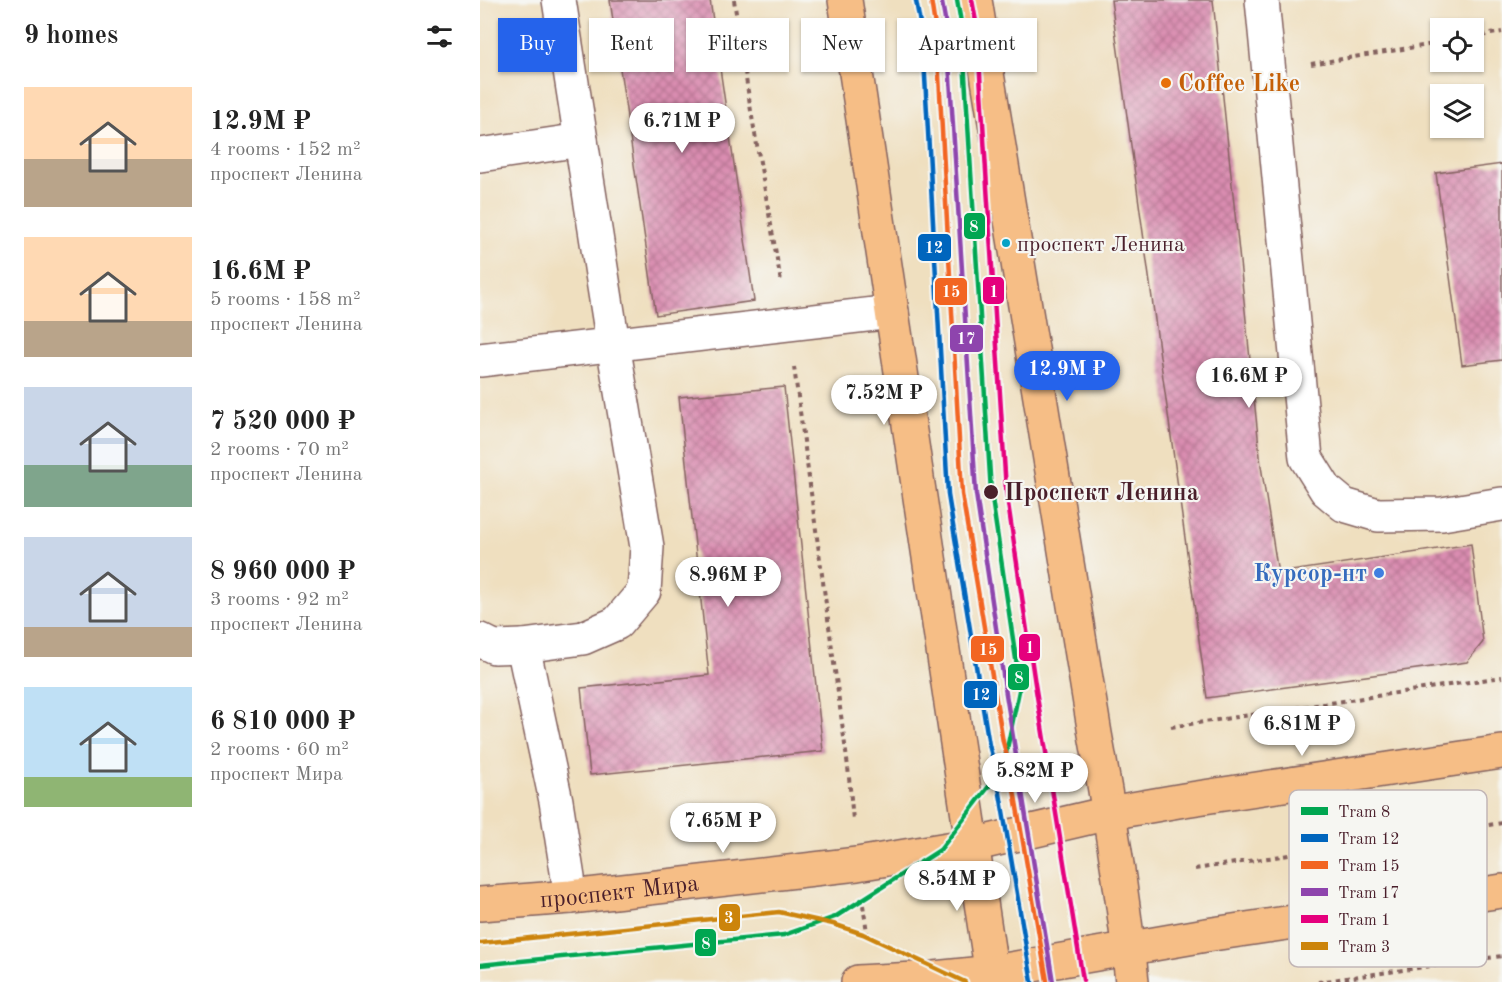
<!DOCTYPE html>
<html lang="en">
<head>
<meta charset="utf-8">
<style>
	body { margin:0; font-family:"Old Standard TT",serif; background:#f2f2f2; color:#222; height:100vh; display:flex; flex-direction:column; font-size:22px; white-space:nowrap }
	* { box-sizing:border-box; margin:0 }
	p { font-size:20px; color:#767676 }
	.icon { flex:none; width:33px; height:33px; fill:none; stroke:currentColor; stroke-width:2; stroke-linecap:round; stroke-linejoin:round }
	.map { position:relative; flex:1; overflow:hidden }
	.sheet { display:flex; flex-direction:column; background:#fff; width:480px }
	.sheet>* { flex:none }
	.guide { position:absolute; left:18px; top:18px; width:570px; height:54px; display:flex; gap:12px }
	.controls { position:absolute; left:950px; top:18px; display:grid; gap:12px }
	.controls a { display:grid; place-items:center; width:54px; height:54px; border-radius:0px; background:#fff; box-shadow:0 2px 4px #0004; font-size:30px }
	.price { position:absolute; translate:-50% -51px; padding:0 14px; border-radius:21px; background:#fff; color:#222; font-size:20px; line-height:39px; filter:drop-shadow(0 2px 3px #0008) }
	.price::after { content:''; position:absolute; left:50%; top:36px; width:18px; height:14px; margin-left:-9px; background:inherit; clip-path:polygon(0 0,100% 0,50% 100%) }
	.price.active { background:#2563eb; color:#fff }
	ul { padding:0; list-style:none }
	li { display:flex; align-items:center; gap:18px; height:150px; padding:0 24px }
	li span { display:grid; place-items:center; flex:none; width:168px; height:120px; border-radius:0px; color:#555 }
	li>.icon { margin-inline-start:auto }
	span .icon { width:72px; height:72px; fill:#fffc; stroke-width:1 }
	li b { font-size:26px }
	h2 { display:flex; justify-content:space-between; align-items:center; height:72px; padding:0 24px; font-size:26px }
	.pill { padding:0 21px; border-radius:0px; background:#fff; box-shadow:0 2px 4px #0004; font-size:21px; line-height:54px }
	.pill.active { background:#2563eb; color:#fff }
	main { display:flex; flex:1; min-height:0 }
	.map>svg:first-child { display:block }
	.building { fill:url(#building-cross-hatch) }
	.lines { fill:none; stroke-linecap:round; stroke-linejoin:round }
	.minor-casing { stroke:#84625f; stroke-width:36 }
	.major-casing { stroke:#84625f; stroke-width:36 }
	.path { stroke:#84625f; stroke-width:4; stroke-dasharray:4.5 4.5; stroke-linecap:butt }
	.minor { stroke:#fff; stroke-width:33 }
	.major { stroke:#f6be86; stroke-width:33 }
	.tram-1-casing { stroke:#f6f6f2; stroke-width:9 }
	.tram-2-casing { stroke:#f6f6f2; stroke-width:9 }
	.tram-3-casing { stroke:#f6f6f2; stroke-width:9 }
	.tram-4-casing { stroke:#f6f6f2; stroke-width:9 }
	.tram-5-casing { stroke:#f6f6f2; stroke-width:9 }
	.tram-6-casing { stroke:#f6f6f2; stroke-width:9 }
	.tram-1 { stroke:#00a651; stroke-width:4.5 }
	.tram-2 { stroke:#0065bd; stroke-width:4.5 }
	.tram-3 { stroke:#f26522; stroke-width:4.5 }
	.tram-4 { stroke:#8e44ad; stroke-width:4.5 }
	.tram-5 { stroke:#e5007d; stroke-width:4.5 }
	.tram-6 { stroke:#cc840b; stroke-width:4.5 }
	.food-dot { fill:#e8710a; stroke:#f6f6f2; stroke-width:2 }
	.bus-dot { fill:#04a2c6; stroke:#f6f6f2; stroke-width:2 }
	.stop-dot { fill:#4a1f2b; stroke:#f6f6f2; stroke-width:2 }
	.shop-dot { fill:#3f7fe0; stroke:#f6f6f2; stroke-width:2 }
	.labels { text-anchor:middle; stroke-width:4.5; stroke-linejoin:round; paint-order:stroke }
	.bus-label { font-size:22px; fill:#4a1f2b; stroke:#f6f6f2; text-anchor:start }
	.food-label { font-size:24px; font-weight:bold; fill:#c56008; stroke:#f6f6f2; text-anchor:start }
	.stop-label { font-size:24px; font-weight:bold; fill:#4a1f2b; stroke:#f6f6f2; text-anchor:start }
	.shop-label { font-size:24px; font-weight:bold; fill:#366cbe; stroke:#f6f6f2; text-anchor:end }
	.street-label { font-size:24px; fill:#4a1f2b; stroke:#f6f6f2 }
	.key { fill:#f6f6f2; stroke:#c2b6b6; stroke-width:1.5 }
	.key-label { font-size:16px; fill:#4a1f2b }
	.line-badge { stroke:#f6f6f2; stroke-width:2 }
	.badge-label { font-size:16px; text-anchor:middle; font-weight:bold; fill:#fff }
</style>
</head>
<body>
<main>
<section class="sheet">
<h2>9 homes<svg class="icon" aria-label="filters" viewBox="0 0 24 24"><path d="M4 7h16M4 17h16"/><circle cx="9" cy="7" r="2"/><circle cx="15" cy="17" r="2"/></svg></h2>
<ul>
<li><span style="background:linear-gradient(#ffd9b3 60%,#b9a48a 0)"><svg class="icon" aria-label="home" viewBox="0 0 24 24"><path d="M3 11l9-7 9 7M6 9v11h12V9"/></svg></span><div><b>12.9M ₽</b><p>4 rooms · 152 m²</p><p>проспект Ленина</p></div></li>
<li><span style="background:linear-gradient(#ffd9b3 70%,#b9a48a 0)"><svg class="icon" aria-label="home" viewBox="0 0 24 24"><path d="M3 11l9-7 9 7M6 9v11h12V9"/></svg></span><div><b>16.6M ₽</b><p>5 rooms · 158 m²</p><p>проспект Ленина</p></div></li>
<li><span style="background:linear-gradient(#c9d6e8 65%,#7fa58c 0)"><svg class="icon" aria-label="home" viewBox="0 0 24 24"><path d="M3 11l9-7 9 7M6 9v11h12V9"/></svg></span><div><b>7 520 000 ₽</b><p>2 rooms · 70 m²</p><p>проспект Ленина</p></div></li>
<li><span style="background:linear-gradient(#c9d6e8 75%,#b9a48a 0)"><svg class="icon" aria-label="home" viewBox="0 0 24 24"><path d="M3 11l9-7 9 7M6 9v11h12V9"/></svg></span><div><b>8 960 000 ₽</b><p>3 rooms · 92 m²</p><p>проспект Ленина</p></div></li>
<li><span style="background:linear-gradient(#bfe0f5 75%,#8fb573 0)"><svg class="icon" aria-label="home" viewBox="0 0 24 24"><path d="M3 11l9-7 9 7M6 9v11h12V9"/></svg></span><div><b>6 810 000 ₽</b><p>2 rooms · 60 m²</p><p>проспект Мира</p></div></li>
</ul>
</section>
<div class="map">
<svg width="1022" height="982" viewBox="0 0 1022 982">
	<defs>
		<pattern id="building-cross-hatch" width="8" height="8" patternUnits="userSpaceOnUse" patternTransform="scale(1.5)"><rect width="8" height="8" fill="#da8db1"/><path d="M0 0l8 8M0 8l8-8" fill="none" stroke="#b37390"/></pattern>
	</defs>
	<rect width="100%" height="100%" fill="#f6f6f2"/>
	<filter id="ink" filterUnits="userSpaceOnUse"><feTurbulence type="fractalNoise" baseFrequency=".0167" numOctaves="2"/><feDisplacementMap in="SourceGraphic" scale="12" xChannelSelector="R" yChannelSelector="G"/><feConvolveMatrix kernelMatrix="1 2 1 2 8 2 1 2 1" color-interpolation-filters="sRGB"/></filter>
	<filter id="wash" filterUnits="userSpaceOnUse"><feTurbulence type="fractalNoise" baseFrequency=".008" numOctaves="4" result="noise"/><feDisplacementMap in="SourceGraphic" scale="24" xChannelSelector="R" yChannelSelector="G"/><feGaussianBlur stdDeviation="1.35" result="paint"/><feColorMatrix in="noise" values="0 0 0 0 0 0 0 0 0 0 0 0 0 0 0 0 0 1.4 0 .05"/><feComposite in="paint" operator="in"/></filter>
	<g filter="url(#wash)">
		<rect width="100%" height="100%" fill="#efdfbf"/>
		<g id="blocks">
			<g class="building">
				<path d="M 130,0 L 230,0 L 274,301 L 176,315 Z"/>
				<path d="M 631,0 L 733,0 L 781,466 L 798,573 L 991,544 L 1003,642 L 987,662 L 727,698 Z"/>
				<path d="M 1022,164 L 1022,360 L 982,365 L 956,173 Z"/>
				<path d="M 304,387 L 343,751 L 110,775 L 101,688 L 229,675 L 199,397 Z"/>
			</g>
		</g>
	</g>
	<g filter="url(#ink)">
		<use href="#blocks" fill-opacity="0" stroke="#84625f" stroke-width="1.5"/>
		<g class="lines">
			<defs>
				<g id="minor">
					<path d="M 79,0 L 133,344 L 167,547 L 164,591 L 137,623 L 103,638 L 43,646 L 76,801 L 91,897"/>
					<path d="M 782,0 L 826,458 L 846,490 L 864,505 L 898,515 L 962,514 L 1022,504"/>
					<path d="M 0,155 L 101,140"/>
					<path d="M 0,360 L 412,312"/>
					<path d="M 0,640 L 14,647 L 43,646"/>
				</g>
				<g id="major">
					<path d="M 365,0 L 513,982"/>
					<path d="M 495,0 L 615,734 C 630,816 644,899 652,982"/>
					<path id="s1" d="M 0,904 L 91,897 L 377,864 L 492,845 L 629,813 L 704,800 L 1022,752"/>
					<path d="M 378,982 L 454,978 L 513,972 L 726,935 L 1022,891"/>
				</g>
			</defs>
			<use href="#minor" class="minor-casing"/>
			<use href="#major" class="major-casing"/>
			<g class="path">
				<path d="M 254,0 L 271,111 L 301,282"/>
				<path d="M 993,37 L 1022,32"/>
				<path d="M 831,64 L 960,43"/>
				<path d="M 314,367 L 368,767 L 373,820"/>
				<path d="M 691,727 L 1022,677"/>
				<path d="M 715,869 L 1022,823"/>
				<path d="M 383,905 L 388,939"/>
				<path d="M 838,982 L 1022,956"/>
			</g>
			<use href="#minor" class="minor"/>
			<use href="#major" class="major"/>
			<defs>
				<path id="tram-1" d="M 0,965 L 304,935 L 355,917 L 460,850 L 523,768 L 540,686 L 511,492 L 482,28 L 477,0"/>
				<path id="tram-2" d="M 436,1 L 443,40 L 468,495 L 509,745 L 516,770 L 552,982"/>
				<path id="tram-3" d="M 451,0 L 457,39 L 482,494 L 523,742 L 530,767 L 567,981"/>
				<path id="tram-4" d="M 462,3 L 467,30 L 496,494 L 525,688 L 573,982"/>
				<path id="tram-5" d="M 492,0 L 497,27 L 526,490 L 555,684 L 603,980"/>
				<path id="tram-6" d="M 1,943 L 299,912 L 353,924 L 383,934 L 485,982"/>
			</defs>
			<use href="#tram-1" class="tram-1-casing"/>
			<use href="#tram-2" class="tram-2-casing"/>
			<use href="#tram-3" class="tram-3-casing"/>
			<use href="#tram-4" class="tram-4-casing"/>
			<use href="#tram-5" class="tram-5-casing"/>
			<use href="#tram-6" class="tram-6-casing"/>
			<use href="#tram-1" class="tram-1"/>
			<use href="#tram-2" class="tram-2"/>
			<use href="#tram-3" class="tram-3"/>
			<use href="#tram-4" class="tram-4"/>
			<use href="#tram-5" class="tram-5"/>
			<use href="#tram-6" class="tram-6"/>
		</g>
	</g>
	<circle class="food-dot" cx="686" cy="83" r="6"/>
	<circle class="bus-dot" cx="526" cy="243" r="5"/>
	<circle class="stop-dot" cx="511" cy="492" r="8"/>
	<circle class="shop-dot" cx="899" cy="573" r="6"/>
	<g class="labels">
		<g class="bus-label">
			<text x="537" y="251">проспект Ленина</text>
		</g>
		<g class="food-label">
			<text x="698" y="91">Coffee Like</text>
		</g>
		<g class="stop-label">
			<text x="524" y="500">Проспект Ленина</text>
		</g>
		<g class="shop-label">
			<text x="887" y="581">Курсор-нт</text>
		</g>
		<g class="street-label">
			<text dy="8" stroke="none"><textPath href="#s1" startOffset="140">проспект Мира</textPath></text>
		</g>
	</g>
	<rect x="809" y="790" width="198" height="177" rx="9" class="key"/>
	<rect x="821" y="807" width="27" height="8" fill="#00a651"/>
	<rect x="821" y="834" width="27" height="8" fill="#0065bd"/>
	<rect x="821" y="861" width="27" height="8" fill="#f26522"/>
	<rect x="821" y="888" width="27" height="8" fill="#8e44ad"/>
	<rect x="821" y="915" width="27" height="8" fill="#e5007d"/>
	<rect x="821" y="942" width="27" height="8" fill="#cc840b"/>
	<g class="key-label">
		<text x="858" y="817">Tram 8</text>
		<text x="858" y="844">Tram 12</text>
		<text x="858" y="871">Tram 15</text>
		<text x="858" y="898">Tram 17</text>
		<text x="858" y="925">Tram 1</text>
		<text x="858" y="952">Tram 3</text>
	</g>
	<g class="line-badge">
		<rect x="483" y="212" width="23" height="28" rx="6" fill="#00a651"/>
		<rect x="437" y="233" width="35" height="29" rx="6" fill="#0065bd"/>
		<rect x="502" y="276" width="23" height="29" rx="6" fill="#e5007d"/>
		<rect x="454" y="277" width="34" height="29" rx="6" fill="#f26522"/>
		<rect x="469" y="324" width="35" height="29" rx="6" fill="#8e44ad"/>
		<rect x="538" y="633" width="23" height="29" rx="6" fill="#e5007d"/>
		<rect x="490" y="635" width="35" height="28" rx="6" fill="#f26522"/>
		<rect x="527" y="663" width="23" height="28" rx="6" fill="#00a651"/>
		<rect x="483" y="680" width="35" height="29" rx="6" fill="#0065bd"/>
		<rect x="238" y="903" width="23" height="29" rx="6" fill="#cc840b"/>
		<rect x="214" y="928" width="23" height="29" rx="6" fill="#00a651"/>
	</g>
	<g class="badge-label">
		<text x="494" y="232">8</text>
		<text x="454" y="253">12</text>
		<text x="514" y="297">1</text>
		<text x="471" y="297">15</text>
		<text x="486" y="344">17</text>
		<text x="550" y="653">1</text>
		<text x="508" y="655">15</text>
		<text x="539" y="683">8</text>
		<text x="501" y="700">12</text>
		<text x="249" y="923">3</text>
		<text x="226" y="949">8</text>
	</g>
</svg>
<div class="controls">
<a><svg class="icon" aria-label="locate" viewBox="0 0 24 24"><circle cx="12" cy="12" r="6"/><path d="M12 2v4M12 18v4M2 12h4M18 12h4"/></svg></a>
<a><svg class="icon" aria-label="layers" viewBox="0 0 24 24"><path d="M12 4l9 5-9 5-9-5zM3 14l9 5 9-5"/></svg></a>
</div>
<b class="price" style="left:202px;top:154px">6.71M ₽</b>
<b class="price active" style="left:587px;top:402px">12.9M ₽</b>
<b class="price" style="left:769px;top:409px">16.6M ₽</b>
<b class="price" style="left:404px;top:426px">7.52M ₽</b>
<b class="price" style="left:248px;top:608px">8.96M ₽</b>
<b class="price" style="left:822px;top:757px">6.81M ₽</b>
<b class="price" style="left:555px;top:804px">5.82M ₽</b>
<b class="price" style="left:243px;top:854px">7.65M ₽</b>
<b class="price" style="left:477px;top:912px">8.54M ₽</b>
<div class="guide">
<a class="pill active">Buy</a>
<a class="pill">Rent</a>
<a class="pill">Filters</a>
<a class="pill">New</a>
<a class="pill">Apartment</a>
</div>
</div>
</main>
</body>
</html>
